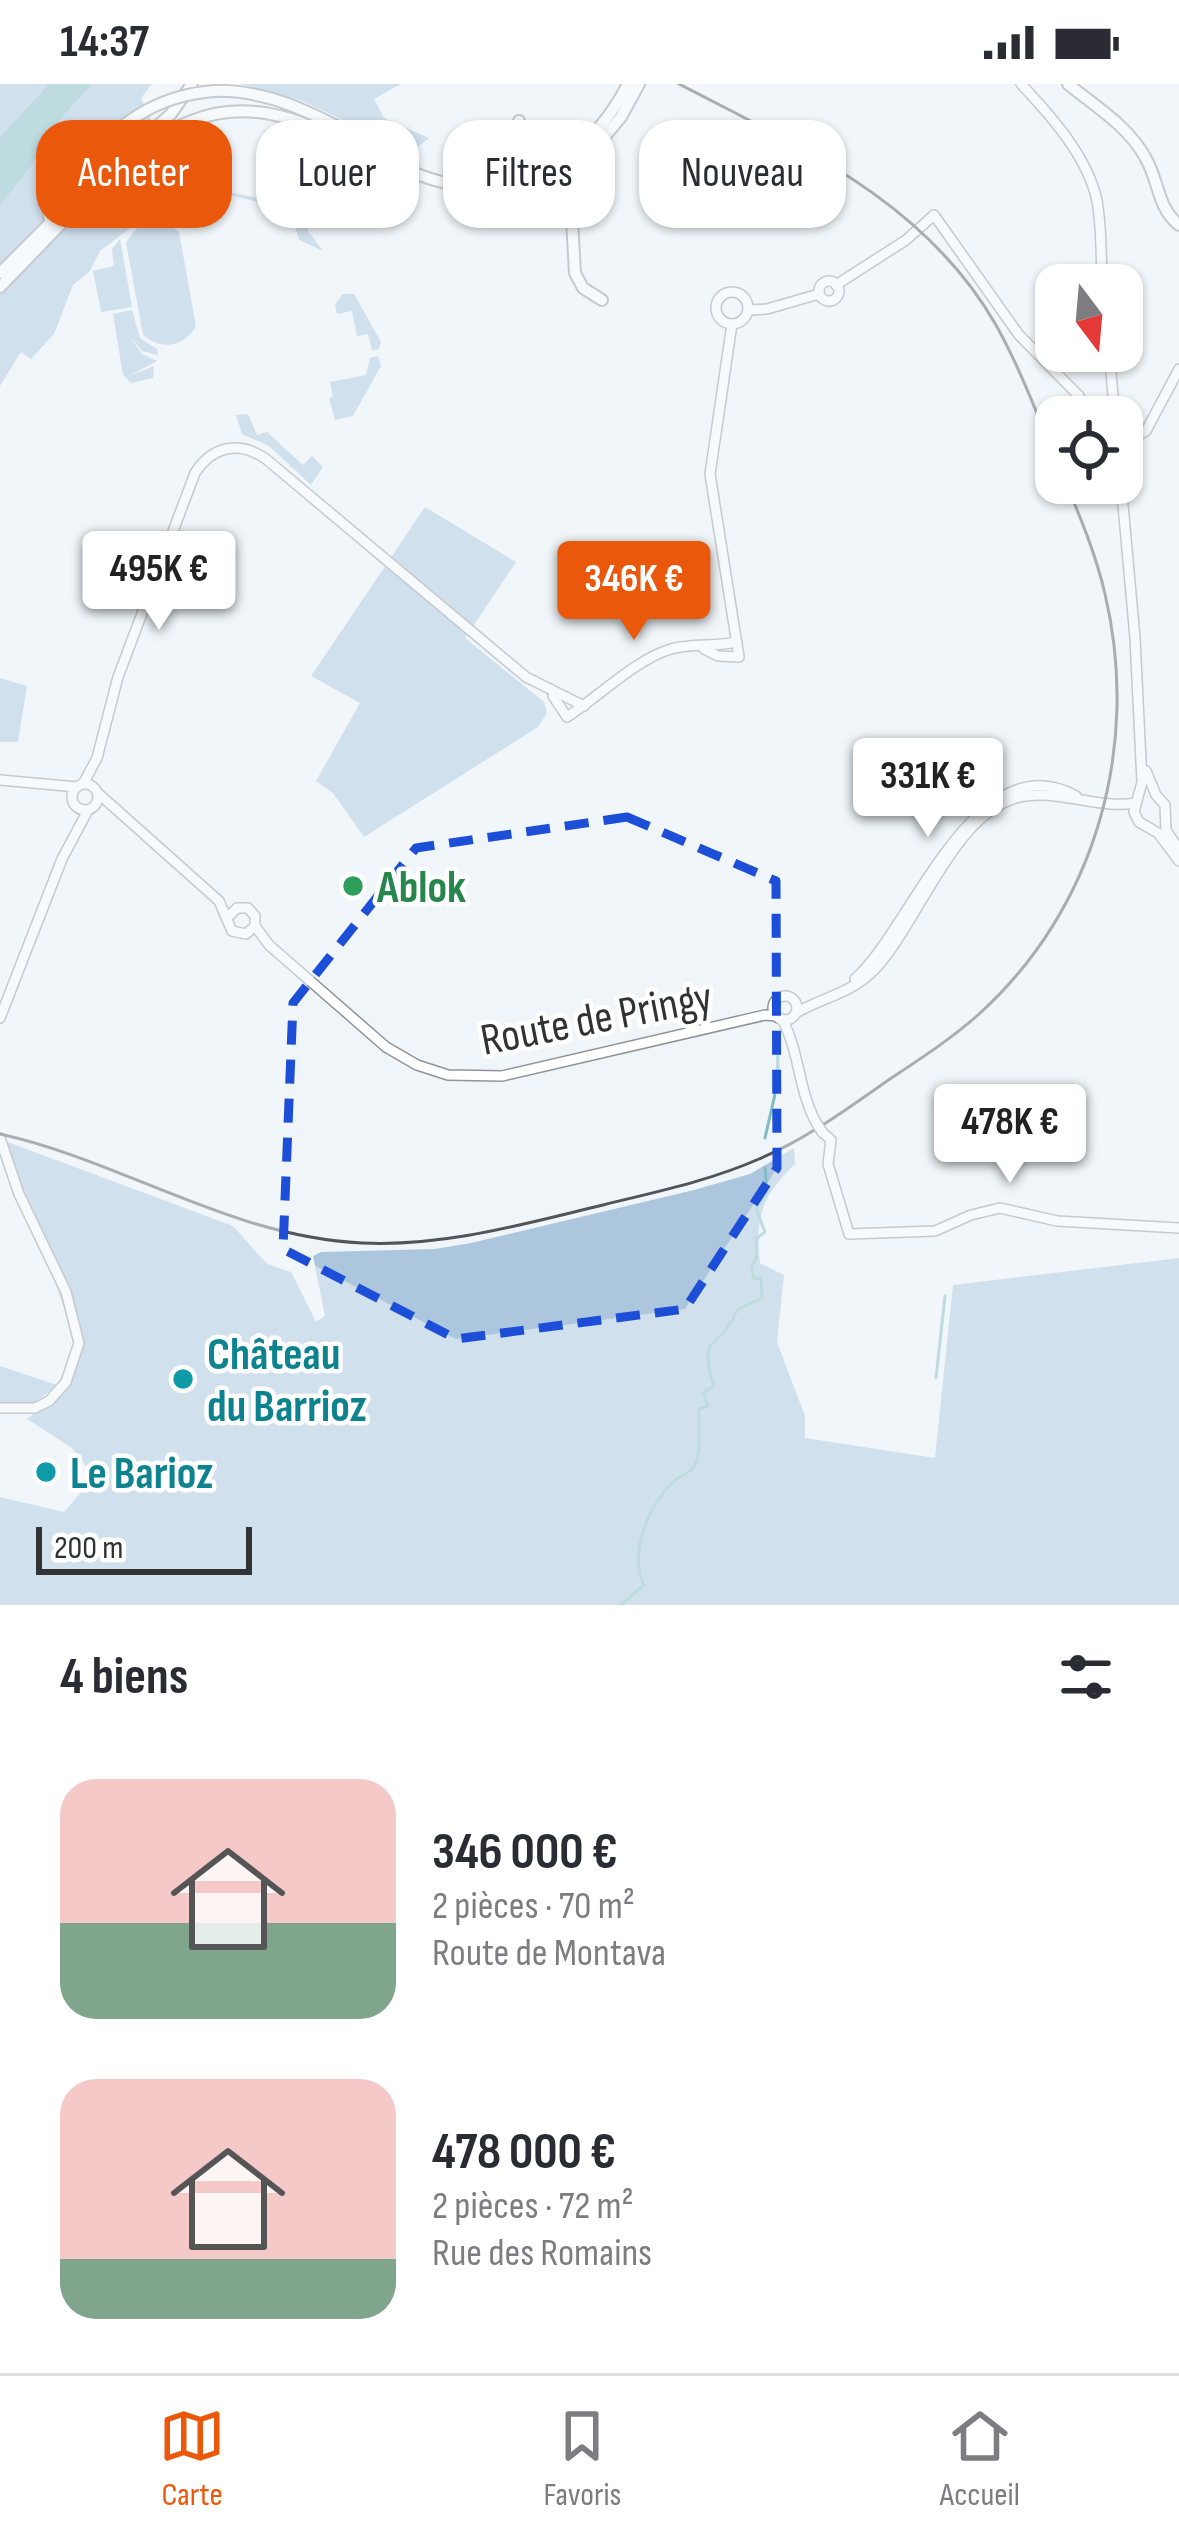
<!DOCTYPE html>
<html lang="fr">
<head>
<meta charset="utf-8">
<style>
	body { margin:0; font-family:"Sofia Sans Condensed",sans-serif; background:#f2f2f3; color:#2b2b33; height:100vh; display:flex; flex-direction:column; font-size:45px; white-space:nowrap }
	* { box-sizing:border-box; margin:0 }
	p { font-size:39px; color:#7c7c81 }
	.icon { flex:none; width:66px; height:66px; fill:none; stroke:currentColor; stroke-width:2; stroke-linecap:round; stroke-linejoin:round }
	.map { position:relative; height:1521px; overflow:hidden }
	.drawer { display:flex; flex-direction:column; background:#fff; flex:1 }
	.drawer>* { flex:none }
	.top-card { position:absolute; left:36px; top:36px; width:1107px; height:108px; display:flex; gap:24px }
	.needle { width:78px; rotate:164deg }
	.tools { position:absolute; left:1035px; top:180px; display:grid; gap:24px }
	.tools a { display:grid; place-items:center; width:108px; height:108px; border-radius:24px; background:#fff; box-shadow:0 3px 9px #0004; font-size:60px }
	.scale { position:absolute; left:36px; bottom:30px; width:216px; box-sizing:border-box; padding-left:12px; border:6px solid #303234; border-top:0; font-size:33px; line-height:42px; white-space:nowrap; color:#303234; -webkit-text-stroke:9px #fff; paint-order:stroke }
	.price { position:absolute; translate:-50% -102px; padding:0 27px; border-radius:12px; background:#fff; color:#222; font-size:39px; line-height:78px; filter:drop-shadow(0 3px 6px #0008) }
	.price::after { content:''; position:absolute; left:50%; top:72px; width:36px; height:27px; margin-left:-18px; background:inherit; clip-path:polygon(0 0,100% 0,50% 100%) }
	.price.selected { background:#ea580c; color:#fff }
	ul { padding:0; list-style:none }
	li { display:flex; align-items:center; gap:36px; height:300px; padding:0 60px }
	li span { display:grid; place-items:center; flex:none; width:336px; height:240px; border-radius:36px; color:#555 }
	li>.icon { margin-inline-start:auto }
	span .icon { width:144px; height:144px; fill:#fffc; stroke-width:1 }
	li b { font-size:51px }
	h2 { display:flex; justify-content:space-between; align-items:center; height:144px; padding:0 60px; font-size:51px }
	.chip { padding:0 42px; border-radius:36px; background:#fff; box-shadow:0 3px 9px #0004; font-size:42px; line-height:108px }
	.chip.selected { background:#ea580c; color:#fff }
	.status { display:flex; justify-content:space-between; align-items:center; height:84px; padding:0 60px; background:#fff; direction:ltr }
	.status svg { height:33px; fill:currentColor }
	.dock { display:flex; justify-content:space-around; align-items:center; height:168px; border-top:3px solid #e1e1e2; background:#fff; font-size:33px; color:#7c7c81 }
	.dock a { display:grid; justify-items:center; gap:6px }
	.dock .selected { color:#ea580c }
	.map>svg:first-child { display:block }
	.green { fill:#acc6de }
	.water { fill:#81bdc0 }
	.lines { fill:none; stroke-linecap:round; stroke-linejoin:round }
	.stream { stroke:#81bdc0; stroke-width:3 }
	.tertiary-casing { stroke:#8f9499; stroke-width:12 }
	.secondary-casing { stroke:#8f9499; stroke-width:12 }
	.primary-casing { stroke:#8f9499; stroke-width:14 }
	.trunk-casing { stroke:#8f9499; stroke-width:14 }
	.tertiary { stroke:#fff; stroke-width:9 }
	.secondary { stroke:#fff; stroke-width:9 }
	.primary { stroke:#fff; stroke-width:10 }
	.trunk { stroke:#fff; stroke-width:10 }
	.rail { stroke:#525557; stroke-width:3 }
	.tertiary-bridge-casing { stroke:#8f9499; stroke-width:12; stroke-linecap:butt }
	.trunk-bridge-casing { stroke:#8f9499; stroke-width:14; stroke-linecap:butt }
	.tertiary-bridge { stroke:#fff; stroke-width:9 }
	.trunk-bridge { stroke:#fff; stroke-width:10 }
	.marked { fill:none; stroke:#1d4ed8; stroke-width:9; stroke-dasharray:24 15; stroke-linejoin:round }
	.leisure-dot { fill:#2e9e5b; stroke:#fff; stroke-width:4.5 }
	.culture-dot { fill:#0f9aa8; stroke:#fff; stroke-width:4.5 }
	.labels { text-anchor:middle; stroke-width:9; stroke-linejoin:round; paint-order:stroke }
	.leisure-label { font-size:45px; font-weight:bold; fill:#27864d; stroke:#fff; text-anchor:start }
	.street-label { font-size:45px; fill:#303234; stroke:#fff }
	.culture-label { font-size:45px; font-weight:bold; fill:#0d838f; stroke:#fff; text-anchor:start }
</style>
</head>
<body>
<div class="status"><b>14:37</b><svg viewBox="0 0 49 12"><path d="M0 12V9h3v3zM5 12V6h3v6zM10 12V3h3v9zM15 12V0h3v12zM26 1h20v11H26zM47 4h2v5h-2z"/></svg></div>
<div class="map">
<svg width="1179" height="1521" viewBox="0 0 1179 1521">
	<rect width="100%" height="100%" fill="#f0f5fa"/>
	<g class="green">
		<path d="M 0,0 L 152,0 L 141,14 L 180,99 L 317,125 L 308,147 L 323,167 L 299,156 L 292,131 L 286,125 L 218,108 L 174,117 L 176,135 L 142,135 L 100,167 L 90,187 L 73,201 L 54,250 L 31,275 L 21,268 L 0,302 Z"/>
		<path d="M 241,0 L 401,0 L 374,15 L 384,34 L 429,54 L 412,68 L 302,17 Z"/>
		<path d="M 153,138 L 170,141 L 179,148 L 196,242 C 184,263 162,267 143,251 L 126,158 L 139,142 Z"/>
		<path d="M 120,155 L 132,223 L 101,228 L 93,187 L 114,182 L 112,165 Z"/>
		<path d="M 343,210 L 354,210 L 381,258 L 379,265 L 372,266 L 368,250 L 357,252 L 352,227 L 337,230 L 335,220 Z"/>
		<path d="M 132,226 L 140,254 L 157,265 L 158,271 L 142,267 L 129,252 L 142,270 L 157,277 L 129,292 L 154,282 L 153,294 L 131,299 L 123,291 L 113,230 Z"/>
		<path d="M 378,272 L 381,282 L 353,332 L 335,336 L 329,314 L 333,312 L 330,298 L 366,291 L 370,274 Z"/>
		<path d="M 248,330 L 257,351 L 267,348 L 303,381 L 312,372 L 323,383 L 311,401 L 269,362 L 242,350 L 236,331 Z"/>
		<path d="M 425,423 L 516,478 L 465,554 L 544,618 L 547,629 L 538,643 L 364,753 L 333,709 L 316,697 L 360,619 L 311,592 Z"/>
		<path d="M 0,594 L 27,602 L 18,658 L 0,658 Z"/>
		<path d="M 5,1057 L 233,1142 L 267,1180 L 291,1188 L 316,1238 L 325,1232 L 313,1172 L 321,1168 L 435,1165 L 471,1159 L 694,1106 L 750,1090 L 794,1064 L 795,1080 C 761,1113 755,1133 760,1179 L 784,1191 L 777,1258 L 805,1332 L 805,1354 L 935,1374 L 953,1201 L 1179,1174 L 1179,1521 L 0,1521 L 0,1413 L 64,1428 L 94,1393 L 72,1364 L 27,1335 L 60,1308 L 79,1266 Z"/>
		<path d="M 0,1282 L 57,1301 L 36,1318 L 4,1320 L 0,1318 Z"/>
	</g>
	<path class="water" d="M 49,0 L 92,0 L 54,42 L 29,85 L 0,121 L 0,53 Z"/>
	<g class="lines">
		<g class="stream">
			<path d="M 765,1054 L 778,997 L 778,962"/>
			<path d="M 936,1294 L 945,1212"/>
			<path d="M 621,1521 L 644,1501 C 628,1470 649,1421 673,1398 C 680,1391 690,1390 695,1381 C 702,1367 698,1341 699,1325 L 708,1322 L 703,1309 L 714,1302 C 696,1248 721,1267 737,1226 L 762,1214 L 761,1195 L 754,1194 L 751,1184 L 756,1174 L 757,1154 L 765,1148 L 756,1125 L 767,1108 L 765,1084"/>
		</g>
		<defs>
			<g id="tertiary">
				<path d="M 1021,0 C 1051,32 1088,73 1097,117 C 1102,144 1101,173 1102,201"/>
				<circle cx="829" cy="207" r="10"/>
				<path d="M 836,201 L 906,156 L 934,131 L 1019,251 L 1079,312 L 1087,333"/>
				<circle cx="732" cy="224" r="16"/>
				<path d="M 748,226 L 767,225 L 819,210"/>
				<path d="M 1109,267 L 1115,333"/>
				<path d="M 704,565 L 718,572 L 739,573 L 710,390 L 732,240"/>
				<path d="M 553,612 L 567,633 C 597,614 638,574 671,565 C 692,559 715,563 737,558"/>
				<path d="M 0,696 L 77,703"/>
				<circle cx="85" cy="713" r="13"/>
				<path d="M 83,700 L 97,674 L 118,593 L 195,389 C 213,361 240,357 266,375 L 526,593 L 584,622"/>
				<path d="M 99,710 L 219,817 L 232,847 L 246,850 L 255,842 L 255,832 L 248,824 L 237,824 L 229,832"/>
				<path d="M 255,842 L 269,861 L 386,963 L 417,981 L 448,991 L 502,992 L 765,931 L 777,932"/>
				<path d="M 855,895 C 912,845 975,656 1076,712"/>
				<circle cx="785" cy="924" r="12"/>
				<path d="M 796,929 C 823,913 853,909 876,884 C 919,837 953,732 1016,714 C 1056,703 1096,726 1136,719"/>
				<path d="M 0,934 L 62,775 L 88,726"/>
				<path d="M 782,935 C 800,968 798,1007 817,1040"/>
				<path d="M 822,1048 L 831,1056 L 828,1080 L 849,1150 L 935,1147 L 971,1131 L 1000,1124 L 1057,1137 L 1179,1144"/>
				<path d="M 0,1054 L 19,1110 L 66,1208 L 79,1259 L 66,1298 L 49,1317 L 35,1324 L 0,1324"/>
			</g>
			<g id="secondary">
				<path d="M 1122,360 L 1146,347 L 1179,285"/>
				<path d="M 1121,399 L 1135,554 L 1142,698 L 1134,728 L 1139,738 L 1158,749 L 1179,777"/>
				<path d="M 1146,687 L 1156,711 L 1165,721 L 1166,746 L 1179,766"/>
			</g>
			<path id="primary" d="M 1068,0 C 1095,22 1128,42 1145,73 C 1159,96 1157,124 1179,141"/>
			<g id="trunk">
				<path d="M 214,7 C 286,4 348,52 410,79"/>
				<path d="M 519,46 C 525,70 540,77 563,72"/>
				<path d="M 125,71 L 171,30 L 192,0"/>
				<path d="M 472,96 C 516,88 507,73 519,37"/>
				<path d="M 486,97 C 554,94 598,58 628,0"/>
				<path d="M 82,118 C 123,81 163,39 220,29 C 298,16 366,77 438,97 C 487,110 543,88 572,137"/>
				<path d="M 49,133 L 92,73"/>
				<path d="M 0,189 L 125,64"/>
				<path d="M 0,203 L 84,116"/>
				<path d="M 602,216 L 583,204 L 575,189 L 570,100 L 579,83 L 621,33 L 639,0"/>
			</g>
		</defs>
		<use href="#tertiary" class="tertiary-casing"/>
		<use href="#secondary" class="secondary-casing"/>
		<use href="#primary" class="primary-casing"/>
		<use href="#trunk" class="trunk-casing"/>
		<use href="#tertiary" class="tertiary"/>
		<use href="#secondary" class="secondary"/>
		<use href="#primary" class="primary"/>
		<use href="#trunk" class="trunk"/>
		<g class="rail">
			<path d="M 679,0 C 800,63 925,117 996,241 C 1020,284 1037,330 1056,376"/>
			<path d="M 0,1050 C 125,1078 231,1153 362,1159 C 445,1163 523,1140 603,1121 C 655,1108 709,1097 759,1075 C 807,1055 848,1024 890,995 C 920,975 951,955 978,931 C 1096,825 1141,662 1105,510 C 1096,471 1081,435 1066,399"/>
		</g>
		<defs>
			<path id="tertiary-bridge" d="M 817,1040 L 822,1048"/>
			<path id="trunk-bridge" d="M 92,73 C 124,33 163,11 214,7"/>
		</defs>
		<use href="#tertiary-bridge" class="tertiary-bridge-casing"/>
		<use href="#trunk-bridge" class="trunk-bridge-casing"/>
		<use href="#tertiary-bridge" class="tertiary-bridge"/>
		<use href="#trunk-bridge" class="trunk-bridge"/>
	</g>
	<path d="M0 0H1179V1521H0ZM 627,733 L 776,797 L 777,1084 L 685,1225 L 456,1255 L 283,1165 L 293,919 L 416,764 Z" fill="#f0f5fa" fill-opacity=".55" fill-rule="evenodd"/>
	<path class="marked" d="M 627,733 L 776,797 L 777,1084 L 685,1225 L 456,1255 L 283,1165 L 293,919 L 416,764 Z"/>
	<circle class="leisure-dot" cx="353" cy="802" r="12"/>
	<g class="culture-dot">
		<circle cx="183" cy="1295" r="12"/>
		<circle cx="46" cy="1388" r="12"/>
	</g>
	<g class="labels">
		<g class="leisure-label">
			<text x="377" y="818">Ablok</text>
		</g>
		<g class="street-label">
			<text transform="translate(596 933) rotate(-11)" y="16">Route de Pringy</text>
		</g>
		<g class="culture-label">
			<text x="207" y="1285">Château<tspan x="207" dy="52">du Barrioz</tspan></text>
			<text x="70" y="1404">Le Barioz</text>
		</g>
	</g>
</svg>
<div class="tools">
<a><svg class="needle" viewBox="-14 -14 28 28"><path d="M0-13l5 13h-10z" fill="#e53935"/><path d="M0 13l5-13h-10z" fill="#7c7c81"/></svg></a>
<a><svg class="icon" aria-label="locate" viewBox="0 0 24 24"><circle cx="12" cy="12" r="6"/><path d="M12 2v4M12 18v4M2 12h4M18 12h4"/></svg></a>
</div>
<div class="scale">200 m</div>
<b class="price" style="left:159px;top:549px">495K €</b>
<b class="price selected" style="left:634px;top:559px">346K €</b>
<b class="price" style="left:928px;top:756px">331K €</b>
<b class="price" style="left:1010px;top:1102px">478K €</b>
<div class="top-card">
<a class="chip selected">Acheter</a>
<a class="chip">Louer</a>
<a class="chip">Filtres</a>
<a class="chip">Nouveau</a>
</div>
</div>
<section class="drawer">
<h2>4 biens<svg class="icon" aria-label="filters" viewBox="0 0 24 24"><path d="M4 7h16M4 17h16"/><circle cx="9" cy="7" r="2"/><circle cx="15" cy="17" r="2"/></svg></h2>
<ul>
<li><span style="background:linear-gradient(#f6c9c9 60%,#7fa58c 0)"><svg class="icon" aria-label="home" viewBox="0 0 24 24"><path d="M3 11l9-7 9 7M6 9v11h12V9"/></svg></span><div><b>346 000 €</b><p>2 pièces · 70 m²</p><p>Route de Montava</p></div></li>
<li><span style="background:linear-gradient(#f6c9c9 75%,#7fa58c 0)"><svg class="icon" aria-label="home" viewBox="0 0 24 24"><path d="M3 11l9-7 9 7M6 9v11h12V9"/></svg></span><div><b>478 000 €</b><p>2 pièces · 72 m²</p><p>Rue des Romains</p></div></li>
</ul>
</section>
<nav class="dock">
<a class="selected"><svg class="icon" aria-label="map" viewBox="0 0 24 24"><path d="M3 6l6-2 6 2 6-2v14l-6 2-6-2-6 2zM9 4v14M15 6v14"/></svg>Carte</a>
<a><svg class="icon" aria-label="saved" viewBox="0 0 24 24"><path d="M7 4h10v16l-5-4-5 4z"/></svg>Favoris</a>
<a><svg class="icon" aria-label="home" viewBox="0 0 24 24"><path d="M3 11l9-7 9 7M6 9v11h12V9"/></svg>Accueil</a>
</nav>
</body>
</html>
